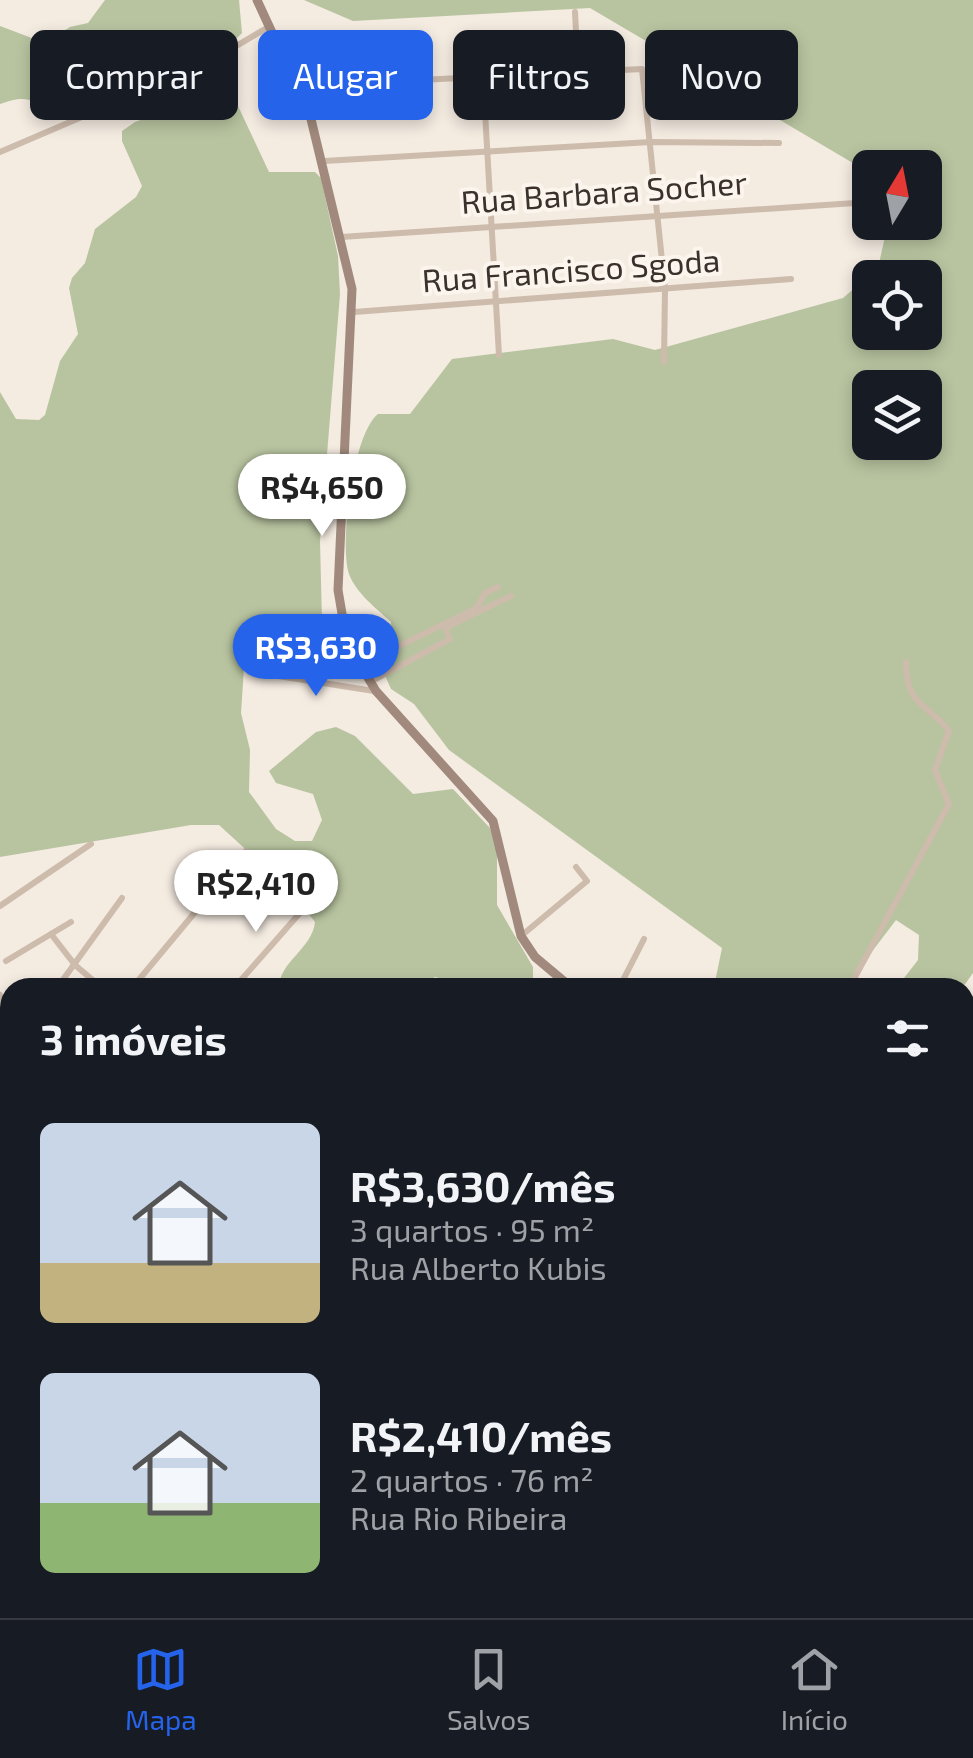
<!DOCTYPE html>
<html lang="pt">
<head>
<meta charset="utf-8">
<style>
	body { margin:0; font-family:"Exo 2",sans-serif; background:#242831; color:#f1f3f6; height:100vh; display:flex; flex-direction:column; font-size:38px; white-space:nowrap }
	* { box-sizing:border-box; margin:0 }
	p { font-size:32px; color:#9ea1a6 }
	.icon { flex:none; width:55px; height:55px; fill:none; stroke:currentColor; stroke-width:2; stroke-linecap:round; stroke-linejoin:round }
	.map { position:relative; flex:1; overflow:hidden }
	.details { position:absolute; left:0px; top:978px; width:975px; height:642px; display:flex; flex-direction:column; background:#171b24; border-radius:30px 30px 0 0; box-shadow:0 5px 15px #0003 }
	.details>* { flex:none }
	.top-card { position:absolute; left:30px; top:30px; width:915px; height:90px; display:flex; gap:20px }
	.needle { width:65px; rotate:10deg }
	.buttons { position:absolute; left:852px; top:150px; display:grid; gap:20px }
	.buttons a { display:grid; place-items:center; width:90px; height:90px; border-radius:15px; background:#171b24; box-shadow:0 5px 15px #0003; font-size:50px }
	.price { position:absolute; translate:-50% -85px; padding:0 22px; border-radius:35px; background:#fff; color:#222; font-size:32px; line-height:65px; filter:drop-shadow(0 2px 5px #0008) }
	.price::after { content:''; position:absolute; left:50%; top:60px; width:30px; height:22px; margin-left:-15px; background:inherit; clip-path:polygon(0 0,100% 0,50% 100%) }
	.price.current { background:#2563eb; color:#fff }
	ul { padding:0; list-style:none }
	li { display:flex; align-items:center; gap:30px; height:250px; padding:0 40px }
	li span { display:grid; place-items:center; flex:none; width:280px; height:200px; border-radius:15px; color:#555 }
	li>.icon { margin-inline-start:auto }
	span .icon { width:120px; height:120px; fill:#fffc; stroke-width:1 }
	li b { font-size:42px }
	h2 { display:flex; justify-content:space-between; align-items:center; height:120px; padding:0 40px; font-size:42px }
	.pill { padding:0 35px; border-radius:15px; background:#171b24; box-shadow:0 5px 15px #0003; font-size:35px; line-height:90px }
	.pill.current { background:#2563eb; color:#fff }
	.tabs { display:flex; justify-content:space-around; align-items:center; height:140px; border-top:2px solid #363941; background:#171b24; font-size:28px; color:#9ea1a6 }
	.tabs a { display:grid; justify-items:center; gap:5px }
	.tabs .current { color:#2563eb }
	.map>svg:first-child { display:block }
	.green { fill:#b8c4a0; fill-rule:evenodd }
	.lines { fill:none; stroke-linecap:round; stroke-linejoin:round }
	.stream { stroke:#7fb0b2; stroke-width:2.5 }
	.street { stroke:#cdbbac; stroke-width:6 }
	.secondary { stroke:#a18a7d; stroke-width:9 }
	.labels { text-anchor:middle; stroke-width:8; stroke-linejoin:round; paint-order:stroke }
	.street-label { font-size:32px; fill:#3b302b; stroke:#fbf5ee }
</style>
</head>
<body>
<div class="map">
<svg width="973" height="1618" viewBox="0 0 973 1618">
	<rect width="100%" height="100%" fill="#f4ebe1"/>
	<g class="green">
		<path d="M 105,0 L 239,0 L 242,33 L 235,40 L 59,120 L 50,118 C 34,97 25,95 0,104 L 0,26 L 45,43 L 70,27 L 88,23 Z"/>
		<path d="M 304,0 L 973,0 L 973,973 L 963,987 L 897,987 L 918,960 L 919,935 L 896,920 L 845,987 L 714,987 L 722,948 L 449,750 L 414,704 L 391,689 L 386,678 L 391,622 C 376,608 356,593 349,574 C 339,544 353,433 378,414 L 410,414 L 452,359 L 613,339 L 655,350 L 843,298 L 878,268 L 888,223 L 925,222 L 925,168 L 870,168 L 870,189 L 858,166 L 590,8 L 353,21 ZM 870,278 L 925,278 L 925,332 L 870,332 ZM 870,388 L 925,388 L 925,442 L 870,442 Z"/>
		<path d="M 223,91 L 238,106 L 269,172 L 315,172 L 321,178 L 338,256 L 340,294 L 320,541 L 323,662 L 313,672 L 244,667 L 241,713 L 250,750 L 249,792 L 276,829 L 295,841 L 312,841 L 322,820 L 313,794 L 276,783 L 269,771 L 316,732 L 336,727 L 355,736 L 413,794 L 453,789 L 490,828 L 497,846 L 497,905 L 533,967 L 533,987 L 474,987 L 435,977 L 420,987 L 279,987 C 280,961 312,949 315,922 L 288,888 L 219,825 L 191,825 L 0,857 L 0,392 L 16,419 L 39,420 L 45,415 L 60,361 L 78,334 L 69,288 L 72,278 L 85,263 L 95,229 L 136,197 L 142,186 L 122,141 L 122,131 L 135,122 Z"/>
		<path d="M 965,1395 C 973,1423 973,1473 965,1498 Z"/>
		<path d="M 0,1537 L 10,1543 L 10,1610 L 111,1610 L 126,1618 L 0,1618 Z"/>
		<path d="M 898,1610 L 957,1610 L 951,1618 L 911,1618 Z"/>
	</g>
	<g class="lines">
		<path class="stream" d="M 0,1203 L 10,1198"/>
		<g class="street">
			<path d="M 575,12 L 578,71"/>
			<path d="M 483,77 L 499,355"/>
			<path d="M 300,86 L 642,69 L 665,289 L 664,362"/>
			<path d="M 0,152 L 208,63 L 270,26"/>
			<path d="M 324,161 L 651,142 L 779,143"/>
			<path d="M 341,237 L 870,202"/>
			<path d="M 354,312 L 791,279"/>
			<path d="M 358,666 L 477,608 L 485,593 L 498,587"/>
			<path d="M 253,672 L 374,691"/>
			<path d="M 370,682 L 450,639 L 445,628 L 511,596"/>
			<path d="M 0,906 L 91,844"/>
			<path d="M 51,934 L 75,965 L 102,988"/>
			<path d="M 521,936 L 587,881 L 576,867"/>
			<path d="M 6,961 L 71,922"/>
			<path d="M 57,988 L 122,898"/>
			<path d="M 132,988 L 246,851"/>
			<path d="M 234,988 L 306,906"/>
			<path d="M 619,988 L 644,939"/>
			<path d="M 849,988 L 949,804 L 935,770 L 949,731 C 926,702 906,706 906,662"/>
			<path d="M 0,995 L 10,1010"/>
			<path d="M 0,1049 L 10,1041"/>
			<path d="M 965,1065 L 973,1061"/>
			<path d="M 0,1143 L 10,1133"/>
			<path d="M 965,1200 L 973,1210"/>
			<path d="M 0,1238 L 10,1249"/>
			<path d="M 965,1265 L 973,1263"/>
			<path d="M 0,1289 L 10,1279"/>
			<path d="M 965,1345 L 973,1344"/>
			<path d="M 0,1397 L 10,1385"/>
			<path d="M 0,1514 L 10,1502"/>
			<path d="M 0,1520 L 10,1528"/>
			<path d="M 115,1610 L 126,1618"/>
			<path d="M 235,1610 L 245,1618"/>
			<path d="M 293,1610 L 304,1618"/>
			<path d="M 417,1610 L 426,1618"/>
			<path d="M 666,1610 L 673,1618"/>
			<path d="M 264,1618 L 270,1610"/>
			<path d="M 538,1618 L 545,1610"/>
		</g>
		<g class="secondary">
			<path d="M 257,0 L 310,115 L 352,289 L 338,590 L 347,643 L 376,691 L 493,821 L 521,936 L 535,957 L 572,988"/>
			<path d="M 965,1085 L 973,1092"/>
			<path d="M 811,1610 L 836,1618"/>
			<path d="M 696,1618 L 756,1610"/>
		</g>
	</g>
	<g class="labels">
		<g class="street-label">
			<text transform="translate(604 193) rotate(-4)" y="11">Rua Barbara Socher</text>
			<text transform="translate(571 271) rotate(-4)" y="11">Rua Francisco Sgoda</text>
		</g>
	</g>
</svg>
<div class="buttons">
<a><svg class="needle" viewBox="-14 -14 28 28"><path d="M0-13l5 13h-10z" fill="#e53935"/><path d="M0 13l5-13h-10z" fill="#9ea1a6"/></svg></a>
<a><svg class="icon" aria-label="locate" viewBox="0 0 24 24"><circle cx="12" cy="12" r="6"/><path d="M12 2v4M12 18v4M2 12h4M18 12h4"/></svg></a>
<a><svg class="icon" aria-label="layers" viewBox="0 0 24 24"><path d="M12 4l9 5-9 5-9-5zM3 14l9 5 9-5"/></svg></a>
</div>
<b class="price" style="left:322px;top:539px">R$4,650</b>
<b class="price current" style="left:316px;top:699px">R$3,630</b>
<b class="price" style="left:256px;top:935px">R$2,410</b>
<div class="top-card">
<a class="pill">Comprar</a>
<a class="pill current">Alugar</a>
<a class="pill">Filtros</a>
<a class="pill">Novo</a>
</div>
<section class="details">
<h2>3 imóveis<svg class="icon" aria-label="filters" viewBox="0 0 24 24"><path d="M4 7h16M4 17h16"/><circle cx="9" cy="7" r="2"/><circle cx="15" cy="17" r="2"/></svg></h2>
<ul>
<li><span style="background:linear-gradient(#c9d6e8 70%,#c2b280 0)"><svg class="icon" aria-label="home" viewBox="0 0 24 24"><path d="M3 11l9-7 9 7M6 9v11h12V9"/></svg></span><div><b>R$3,630/mês</b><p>3 quartos · 95 m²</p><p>Rua Alberto Kubis</p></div></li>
<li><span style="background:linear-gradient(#c9d6e8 65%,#8fb573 0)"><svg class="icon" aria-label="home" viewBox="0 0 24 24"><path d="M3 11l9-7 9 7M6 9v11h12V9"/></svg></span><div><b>R$2,410/mês</b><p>2 quartos · 76 m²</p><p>Rua Rio Ribeira</p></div></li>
</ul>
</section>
</div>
<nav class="tabs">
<a class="current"><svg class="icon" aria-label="map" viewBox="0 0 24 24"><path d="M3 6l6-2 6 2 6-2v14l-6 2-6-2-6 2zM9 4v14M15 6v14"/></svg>Mapa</a>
<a><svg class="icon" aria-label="saved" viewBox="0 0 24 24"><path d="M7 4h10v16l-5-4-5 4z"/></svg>Salvos</a>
<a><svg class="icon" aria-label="home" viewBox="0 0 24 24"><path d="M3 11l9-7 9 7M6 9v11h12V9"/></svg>Início</a>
</nav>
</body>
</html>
